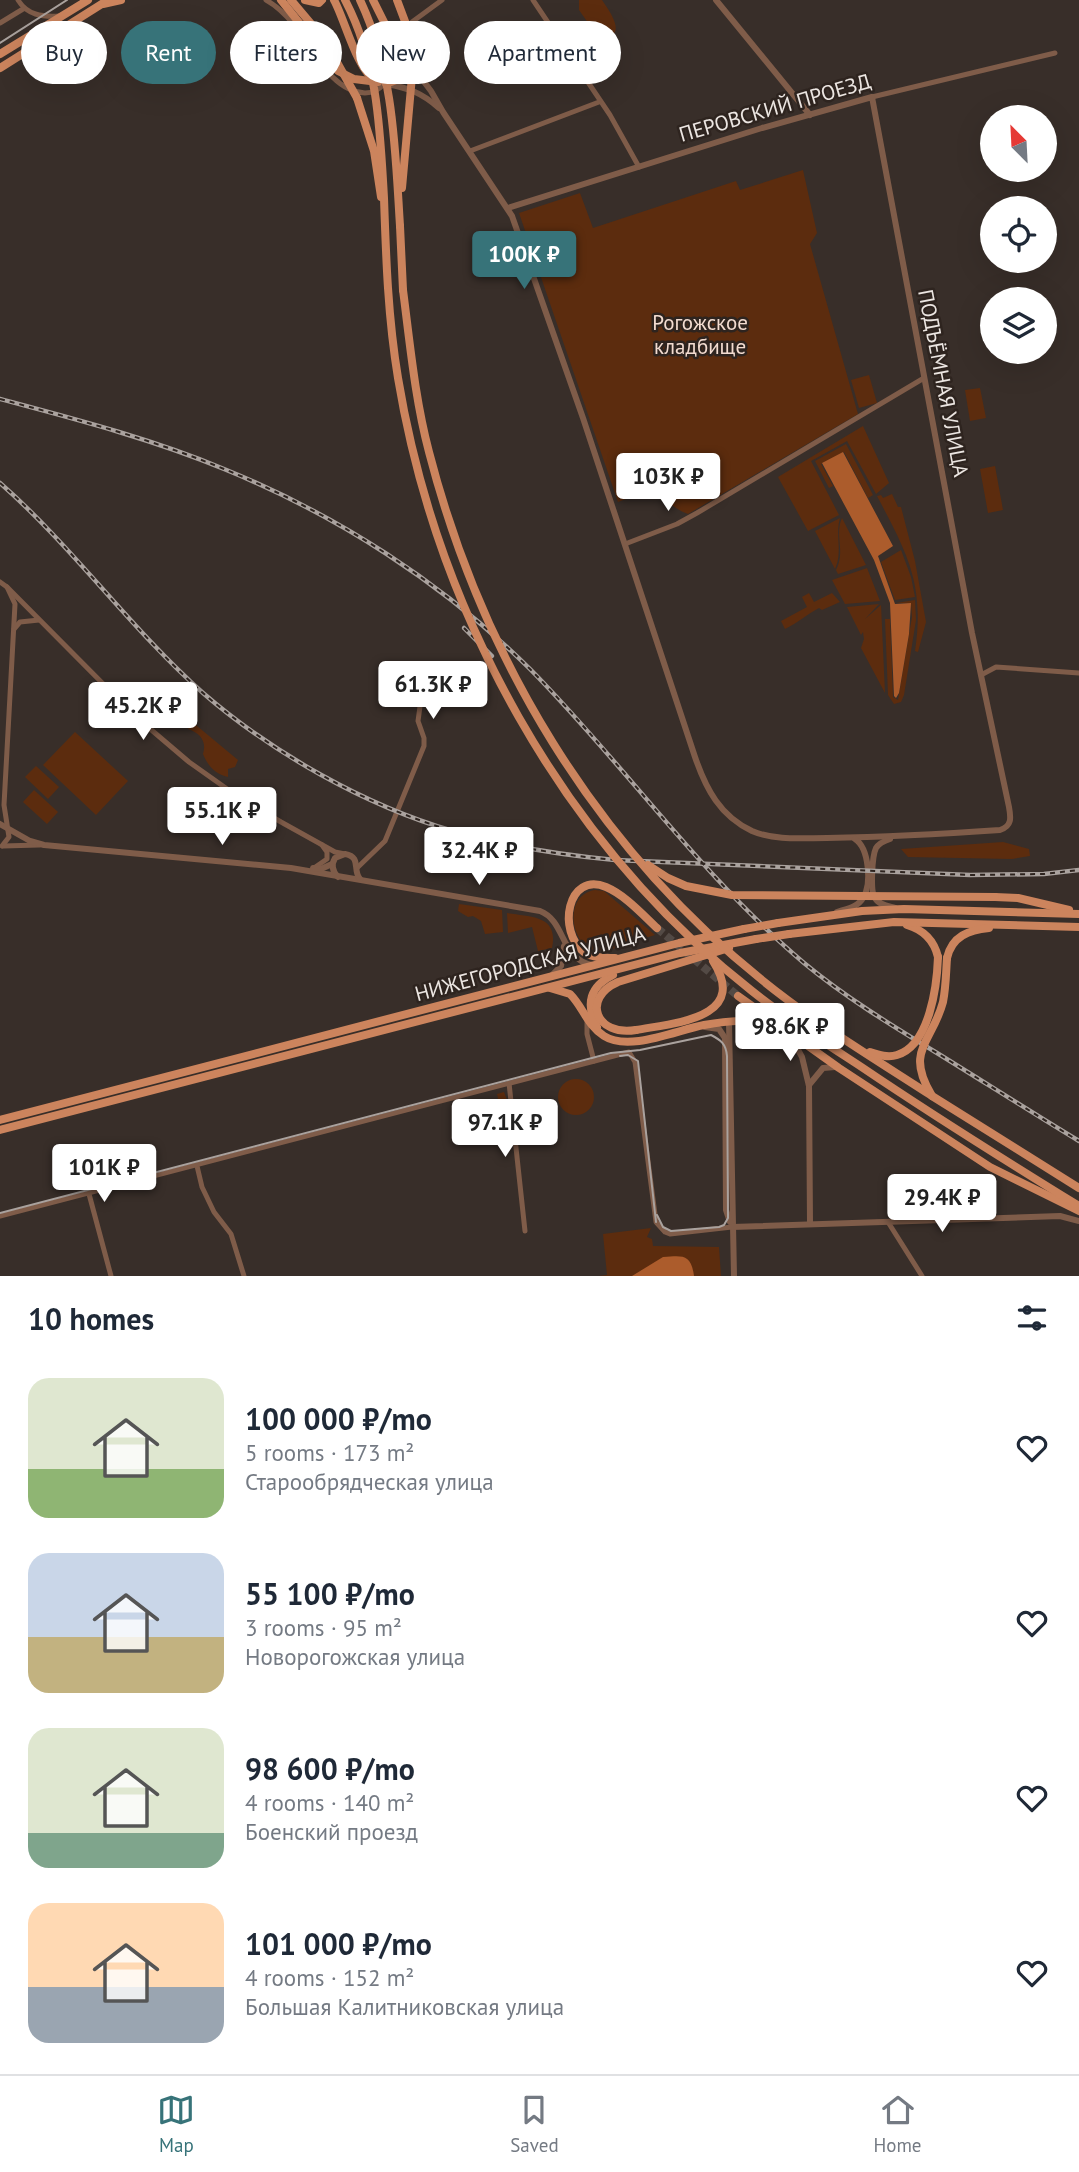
<!DOCTYPE html>
<html lang="en">
<head>
<meta charset="utf-8">
<style>
	body { margin:0; font-family:"PT Sans",sans-serif; background:#f2f2f3; color:#1f2937; height:100vh; display:flex; flex-direction:column; font-size:26px; white-space:nowrap }
	* { box-sizing:border-box; margin:0 }
	p { font-size:23px; color:#747a83 }
	.icon { flex:none; width:38px; height:38px; fill:none; stroke:currentColor; stroke-width:2; stroke-linecap:round; stroke-linejoin:round }
	.map { position:relative; height:1276px; overflow:hidden }
	.drawer { display:flex; flex-direction:column; background:#fff; flex:1 }
	.drawer>* { flex:none }
	.top-card { position:absolute; left:21px; top:21px; width:700px; height:63px; display:flex; gap:14px }
	.needle { width:46px; rotate:336deg }
	.buttons { position:absolute; left:980px; top:105px; display:grid; gap:14px }
	.buttons a { display:grid; place-items:center; width:77px; height:77px; border-radius:50%; background:#fff; box-shadow:0 7px 28px #0002; font-size:35px }
	.price { position:absolute; translate:-50% -60px; padding:0 16px; border-radius:7px; background:#fff; color:#222; font-size:23px; line-height:46px; filter:drop-shadow(0 2px 4px #0008) }
	.price::after { content:''; position:absolute; left:50%; top:42px; width:21px; height:16px; margin-left:-10px; background:inherit; clip-path:polygon(0 0,100% 0,50% 100%) }
	.price.on { background:#377379; color:#fff }
	ul { padding:0; list-style:none }
	li { display:flex; align-items:center; gap:21px; height:175px; padding:0 28px }
	li span { display:grid; place-items:center; flex:none; width:196px; height:140px; border-radius:21px; color:#555 }
	li>.icon { margin-inline-start:auto }
	span .icon { width:84px; height:84px; fill:#fffc; stroke-width:1 }
	li b { font-size:30px }
	h2 { display:flex; justify-content:space-between; align-items:center; height:84px; padding:0 28px; font-size:30px }
	.pill { padding:0 24px; border-radius:32px; background:#fff; box-shadow:0 7px 28px #0002; font-size:24px; line-height:63px }
	.pill.on { background:#377379; color:#fff }
	.dock { display:flex; justify-content:space-around; align-items:center; height:98px; border-top:2px solid #e0e1e3; background:#fff; font-size:19px; color:#747a83 }
	.dock a { display:grid; justify-items:center; gap:4px }
	.dock .on { color:#377379 }
	.map>svg:first-child { display:block }
	.green { fill:#5c2c0e }
	.water { fill:#ac5c2c }
	.lines { fill:none; stroke-linecap:round; stroke-linejoin:round }
	.primary-tunnel { stroke:#534a45; stroke-width:8; stroke-dasharray:8 4; stroke-linecap:butt }
	.minor { stroke:#7f5c49; stroke-width:5 }
	.tertiary { stroke:#7f5c49; stroke-width:6 }
	.primary { stroke:#cc845d; stroke-width:8 }
	.tram { stroke:#aaa29e; stroke-width:2 }
	.rail-casing { stroke:#aaa29e; stroke-width:4.5 }
	.rail { stroke:#2e241f; stroke-width:2; stroke-dasharray:5; stroke-linecap:butt }
	.primary-bridge { stroke:#cc845d; stroke-width:8 }
	.labels { text-anchor:middle; stroke-width:5; stroke-linejoin:round; paint-order:stroke }
	.street-label { font-size:21px; fill:#ece6e2; stroke:#2e241f }
	.park-label { font-size:21px; fill:#f3dcd0; stroke:#2e241f }
</style>
</head>
<body>
<div class="map">
<svg width="1079" height="1276" viewBox="0 0 1079 1276">
	<rect width="100%" height="100%" fill="#382e29"/>
	<g class="green">
		<path d="M 579,0 L 602,0 C 611,13 630,40 598,37 L 579,10 Z"/>
		<path d="M 803,170 L 817,233 L 810,244 L 858,414 L 688,514 C 676,510 662,499 657,487 L 618,502 L 519,213 L 580,193 L 593,228 L 736,181 L 740,190 Z"/>
		<path d="M 869,375 L 877,403 L 859,408 L 851,380 Z"/>
		<path d="M 980,388 L 986,418 L 970,421 L 965,390 Z"/>
		<path d="M 863,426 L 889,483 L 876,494 L 847,441 L 811,461 L 839,515 L 808,531 L 778,477 Z"/>
		<path d="M 846,444 L 873,495 L 868,498 L 844,452 L 821,464 L 833,486 L 829,488 L 815,461 Z"/>
		<path d="M 995,466 L 1003,510 L 988,513 L 980,469 Z"/>
		<path d="M 892,494 L 898,507 L 901,507 L 915,561 L 926,622 L 918,652 L 915,651 C 925,584 907,553 877,496 L 881,495 L 883,498 Z"/>
		<path d="M 840,518 C 835,535 843,552 835,569 L 815,531 Z"/>
		<path d="M 842,518 L 866,565 L 838,574 L 836,570 C 846,551 834,536 842,518 Z"/>
		<path d="M 901,550 L 911,577 L 915,597 L 895,600 L 881,562 Z"/>
		<path d="M 867,568 L 880,601 L 845,604 L 832,580 Z"/>
		<path d="M 809,593 L 814,602 L 832,593 L 840,602 L 822,610 L 819,608 C 807,614 798,623 785,629 L 781,621 L 807,607 L 802,597 Z"/>
		<path d="M 915,600 L 916,620 L 904,695 L 901,702 L 894,704 L 888,695 L 885,619 L 890,619 L 893,697 L 898,700 L 912,617 L 911,603 L 896,603 Z"/>
		<path d="M 879,604 L 865,619 L 881,605 L 885,693 L 861,648 L 864,639 L 863,632 L 861,635 L 847,607 Z"/>
		<path d="M 191,721 L 238,760 L 235,767 L 228,769 L 228,777 C 215,774 208,766 203,754 C 207,741 200,733 188,729 Z"/>
		<path d="M 75,732 L 128,781 L 96,815 L 43,765 Z"/>
		<path d="M 36,766 L 59,787 L 48,799 L 25,777 Z"/>
		<path d="M 34,790 L 58,812 L 47,824 L 23,802 Z"/>
		<path d="M 1003,842 L 1029,849 L 1030,856 L 1012,859 L 908,857 L 901,849 Z"/>
		<path d="M 595,890 L 604,891 L 655,935 C 637,940 614,952 596,950 C 571,947 562,895 595,890 Z"/>
		<path d="M 459,904 L 502,910 L 503,932 L 485,934 L 481,921 L 473,916 L 468,917 L 458,911 Z"/>
		<path d="M 507,913 C 531,917 559,915 552,948 L 538,951 L 532,927 L 508,933 Z"/>
		<circle cx="576" cy="1097" r="18"/>
		<path d="M 504,1092 L 510,1108 L 503,1125 L 504,1128 L 499,1135 L 480,1141 L 464,1133 L 466,1130 L 503,1120 L 497,1094 Z"/>
		<path d="M 651,1228 L 647,1237 L 652,1239 L 653,1246 L 719,1247 L 721,1276 L 599,1276 L 607,1275 L 603,1234 Z"/>
	</g>
	<g class="water">
		<path d="M 843,452 L 893,546 L 878,556 L 895,604 L 911,603 L 909,634 L 899,693 L 896,698 L 894,696 L 890,603 L 874,560 L 822,463 Z"/>
		<path d="M 663,1257 C 682,1256 691,1253 694,1276 L 632,1276 Z"/>
	</g>
	<g class="lines">
		<path class="primary-tunnel" d="M 657,928 L 738,996"/>
		<g class="minor">
			<path d="M 18,0 C 27,15 42,17 59,16"/>
			<path d="M 266,0 C 277,6 287,16 295,26 C 314,49 330,91 365,93 C 374,93 379,90 384,84"/>
			<path d="M 533,0 L 610,115 L 639,167"/>
			<path d="M 412,22 L 442,0"/>
			<path d="M 0,23 L 23,9"/>
			<path d="M 872,97 L 1055,53"/>
			<path d="M 470,151 L 599,102"/>
			<path d="M 625,544 L 677,524 L 697,513 L 924,378"/>
			<path d="M 0,582 L 7,587 L 15,604 L 4,805 L 9,837 L 2,846"/>
			<path d="M 7,587 L 135,716 L 189,762 L 237,796 L 281,822 L 335,852 L 345,854"/>
			<path d="M 14,629 L 20,622 L 39,620"/>
			<path d="M 981,675 L 996,667 L 1079,673"/>
			<path d="M 3,846 L 39,845"/>
			<path d="M 314,868 L 327,859 L 327,852 L 322,845"/>
			<path d="M 357,868 L 385,841 L 424,746 L 424,738 L 418,721 L 422,692"/>
			<path d="M 587,1019 L 587,1034 L 594,1061"/>
			<path d="M 509,1083 L 525,1231"/>
			<path d="M 197,1166 L 202,1187 L 214,1212 L 231,1234 L 244,1276"/>
			<path d="M 89,1194 L 111,1276"/>
			<path d="M 0,1216 L 629,1052 L 635,1062 L 656,1222 L 665,1232 L 670,1234 L 732,1227"/>
			<path d="M 888,1222 L 922,1276"/>
		</g>
		<g class="tertiary">
			<path d="M 716,0 L 810,115"/>
			<path d="M 403,54 L 431,91 L 443,112 L 512,216 L 583,418 L 695,757 C 706,789 720,816 752,831 C 775,841 803,838 827,838 C 885,837 943,834 1000,830 C 1012,826 1011,818 1009,807 L 972,633 L 872,97 L 762,128 L 508,208"/>
			<path d="M 386,84 C 409,88 422,93 439,108"/>
			<path d="M 0,824 L 30,841 L 44,845 L 291,868 L 540,911 C 566,921 560,959 592,965"/>
			<path d="M 890,839 C 884,841 879,843 876,848 C 872,856 870,892 875,898 C 879,905 888,906 895,908"/>
			<path d="M 313,868 L 321,869 L 332,864"/>
			<path d="M 338,877 C 332,871 331,865 335,858 L 345,854 C 362,857 352,870 360,879"/>
			<path d="M 837,912 C 846,909 858,907 863,898 C 872,884 869,848 855,839"/>
			<path d="M 551,976 L 561,966 L 564,946"/>
			<path d="M 729,1022 L 734,1276"/>
			<path d="M 705,1027 L 719,1029 L 725,1038 L 726,1210 L 730,1222"/>
			<path d="M 791,1037 L 802,1057 L 809,1086 L 810,1223"/>
			<path d="M 809,1085 L 823,1068 L 835,1067"/>
			<path d="M 732,1227 L 1060,1216 L 1079,1221"/>
		</g>
		<g class="primary">
			<path d="M 281,0 L 338,71 L 354,79 L 378,82"/>
			<path d="M 305,0 L 319,3 L 322,0"/>
			<path d="M 334,0 C 345,20 357,70 375,80"/>
			<path d="M 373,0 L 406,66 L 401,78 L 386,84"/>
			<path d="M 103,4 L 121,0"/>
			<path d="M 0,54 L 88,0"/>
			<path d="M 0,68 L 108,0"/>
			<path d="M 357,98 L 374,151 L 381,197"/>
			<path d="M 400,226 L 403,290"/>
			<path d="M 995,897 L 1018,898 L 1069,910"/>
			<path d="M 778,923 L 862,911 L 904,909 L 1079,914"/>
			<path d="M 907,925 C 924,930 934,940 938,957"/>
			<path d="M 789,934 L 894,922 L 1079,927"/>
			<path d="M 615,958 C 605,958 592,958 584,952 C 557,932 567,871 606,887 C 625,895 642,914 657,928"/>
			<path d="M 947,958 C 952,936 969,930 989,928"/>
			<path d="M 550,988 L 570,994 C 583,1007 587,1025 604,1036 C 629,1052 677,1030 704,1025 C 727,1021 752,1018 774,1025"/>
			<path d="M 738,996 L 839,1068 L 990,1167 L 1079,1211"/>
			<path d="M 597,1027 C 585,1004 590,986 613,975"/>
			<path d="M 636,1030 C 596,1037 581,998 618,982 L 729,948"/>
			<path d="M 932,1096 L 1079,1188"/>
			<path d="M 0,1120 L 679,943 L 744,929"/>
			<path d="M 0,1130 L 680,953 L 756,939"/>
		</g>
		<g class="tram">
			<path d="M 0,43 L 67,0"/>
			<path d="M 620,1056 L 628,1055 L 638,1061 L 656,1222"/>
			<path d="M 0,1213 L 611,1053 L 640,1050 L 711,1035 C 721,1040 726,1044 727,1056 L 728,1218 L 724,1225 L 719,1227 L 671,1231 L 663,1227 L 657,1215"/>
		</g>
		<defs>
			<g id="rail">
				<path d="M 0,399 C 75,419 152,439 224,469 C 337,515 443,583 530,669 C 624,764 701,876 804,963 C 845,997 891,1025 937,1053 C 984,1082 1031,1112 1079,1141"/>
				<path d="M 0,483 C 73,547 130,628 203,693 C 271,752 366,806 453,831 C 506,846 560,855 615,860 L 970,875 L 1044,874 L 1079,870"/>
				<path d="M 464,628 L 492,656"/>
			</g>
		</defs>
		<use href="#rail" class="rail-casing"/>
		<use href="#rail" class="rail"/>
		<g class="primary-bridge">
			<path d="M 291,0 L 324,39 L 357,98"/>
			<path d="M 345,0 C 378,63 380,128 384,198 C 386,258 388,318 398,378 C 437,613 563,843 752,991 C 787,1019 825,1043 863,1068 C 934,1116 1006,1161 1079,1206"/>
			<path d="M 360,0 C 394,72 395,148 400,226"/>
			<path d="M 397,0 L 412,40 L 413,65 L 402,188"/>
			<path d="M 403,290 C 410,344 415,399 429,452 C 482,657 595,846 762,980 C 815,1023 875,1059 932,1096"/>
			<path d="M 648,865 L 668,878 L 686,886 L 732,895 L 995,897"/>
			<path d="M 744,929 L 778,923"/>
			<path d="M 756,939 L 789,934"/>
			<path d="M 636,1030 C 673,1023 750,1019 713,961"/>
			<path d="M 870,1052 C 879,1055 888,1058 897,1055 C 930,1045 937,985 938,957"/>
			<path d="M 931,1094 C 905,1050 932,1043 943,1002 C 946,987 946,972 947,958"/>
		</g>
	</g>
	<g class="labels">
		<g class="street-label">
			<text transform="translate(775 108) rotate(-16)" y="7">ПЕРОВСКИЙ ПРОЕЗД</text>
			<text transform="translate(943 383) rotate(79)" y="7">ПОДЪЁМНАЯ УЛИЦА</text>
			<text transform="translate(530 964) rotate(-15)" y="7">НИЖЕГОРОДСКАЯ УЛИЦА</text>
		</g>
		<g class="park-label">
			<text x="700" y="330">Рогожское<tspan x="700" dy="24">кладбище</tspan></text>
		</g>
	</g>
</svg>
<div class="buttons">
<a><svg class="needle" viewBox="-14 -14 28 28"><path d="M0-13l5 13h-10z" fill="#e53935"/><path d="M0 13l5-13h-10z" fill="#747a83"/></svg></a>
<a><svg class="icon" aria-label="locate" viewBox="0 0 24 24"><circle cx="12" cy="12" r="6"/><path d="M12 2v4M12 18v4M2 12h4M18 12h4"/></svg></a>
<a><svg class="icon" aria-label="layers" viewBox="0 0 24 24"><path d="M12 4l9 5-9 5-9-5zM3 14l9 5 9-5"/></svg></a>
</div>
<b class="price on" style="left:524px;top:291px">100K ₽</b>
<b class="price" style="left:668px;top:513px">103K ₽</b>
<b class="price" style="left:433px;top:721px">61.3K ₽</b>
<b class="price" style="left:143px;top:742px">45.2K ₽</b>
<b class="price" style="left:222px;top:847px">55.1K ₽</b>
<b class="price" style="left:479px;top:887px">32.4K ₽</b>
<b class="price" style="left:790px;top:1063px">98.6K ₽</b>
<b class="price" style="left:505px;top:1159px">97.1K ₽</b>
<b class="price" style="left:104px;top:1204px">101K ₽</b>
<b class="price" style="left:942px;top:1234px">29.4K ₽</b>
<div class="top-card">
<a class="pill">Buy</a>
<a class="pill on">Rent</a>
<a class="pill">Filters</a>
<a class="pill">New</a>
<a class="pill">Apartment</a>
</div>
</div>
<section class="drawer">
<h2>10 homes<svg class="icon" aria-label="filters" viewBox="0 0 24 24"><path d="M4 7h16M4 17h16"/><circle cx="9" cy="7" r="2"/><circle cx="15" cy="17" r="2"/></svg></h2>
<ul>
<li><span style="background:linear-gradient(#dfe7d0 65%,#8fb573 0)"><svg class="icon" aria-label="home" viewBox="0 0 24 24"><path d="M3 11l9-7 9 7M6 9v11h12V9"/></svg></span><div><b>100 000 ₽/mo</b><p>5 rooms · 173 m²</p><p>Старообрядческая улица</p></div><svg class="icon" aria-label="heart" viewBox="0 0 24 24"><path d="M12 20l-8-8c-3-5 5-10 8-4 3-6 11-1 8 4z"/></svg></li>
<li><span style="background:linear-gradient(#c9d6e8 60%,#c2b280 0)"><svg class="icon" aria-label="home" viewBox="0 0 24 24"><path d="M3 11l9-7 9 7M6 9v11h12V9"/></svg></span><div><b>55 100 ₽/mo</b><p>3 rooms · 95 m²</p><p>Новорогожская улица</p></div><svg class="icon" aria-label="heart" viewBox="0 0 24 24"><path d="M12 20l-8-8c-3-5 5-10 8-4 3-6 11-1 8 4z"/></svg></li>
<li><span style="background:linear-gradient(#dfe7d0 75%,#7fa58c 0)"><svg class="icon" aria-label="home" viewBox="0 0 24 24"><path d="M3 11l9-7 9 7M6 9v11h12V9"/></svg></span><div><b>98 600 ₽/mo</b><p>4 rooms · 140 m²</p><p>Боенский проезд</p></div><svg class="icon" aria-label="heart" viewBox="0 0 24 24"><path d="M12 20l-8-8c-3-5 5-10 8-4 3-6 11-1 8 4z"/></svg></li>
<li><span style="background:linear-gradient(#ffd9b3 60%,#9aa5b1 0)"><svg class="icon" aria-label="home" viewBox="0 0 24 24"><path d="M3 11l9-7 9 7M6 9v11h12V9"/></svg></span><div><b>101 000 ₽/mo</b><p>4 rooms · 152 m²</p><p>Большая Калитниковская улица</p></div><svg class="icon" aria-label="heart" viewBox="0 0 24 24"><path d="M12 20l-8-8c-3-5 5-10 8-4 3-6 11-1 8 4z"/></svg></li>
</ul>
</section>
<nav class="dock">
<a class="on"><svg class="icon" aria-label="map" viewBox="0 0 24 24"><path d="M3 6l6-2 6 2 6-2v14l-6 2-6-2-6 2zM9 4v14M15 6v14"/></svg>Map</a>
<a><svg class="icon" aria-label="saved" viewBox="0 0 24 24"><path d="M7 4h10v16l-5-4-5 4z"/></svg>Saved</a>
<a><svg class="icon" aria-label="home" viewBox="0 0 24 24"><path d="M3 11l9-7 9 7M6 9v11h12V9"/></svg>Home</a>
</nav>
</body>
</html>
